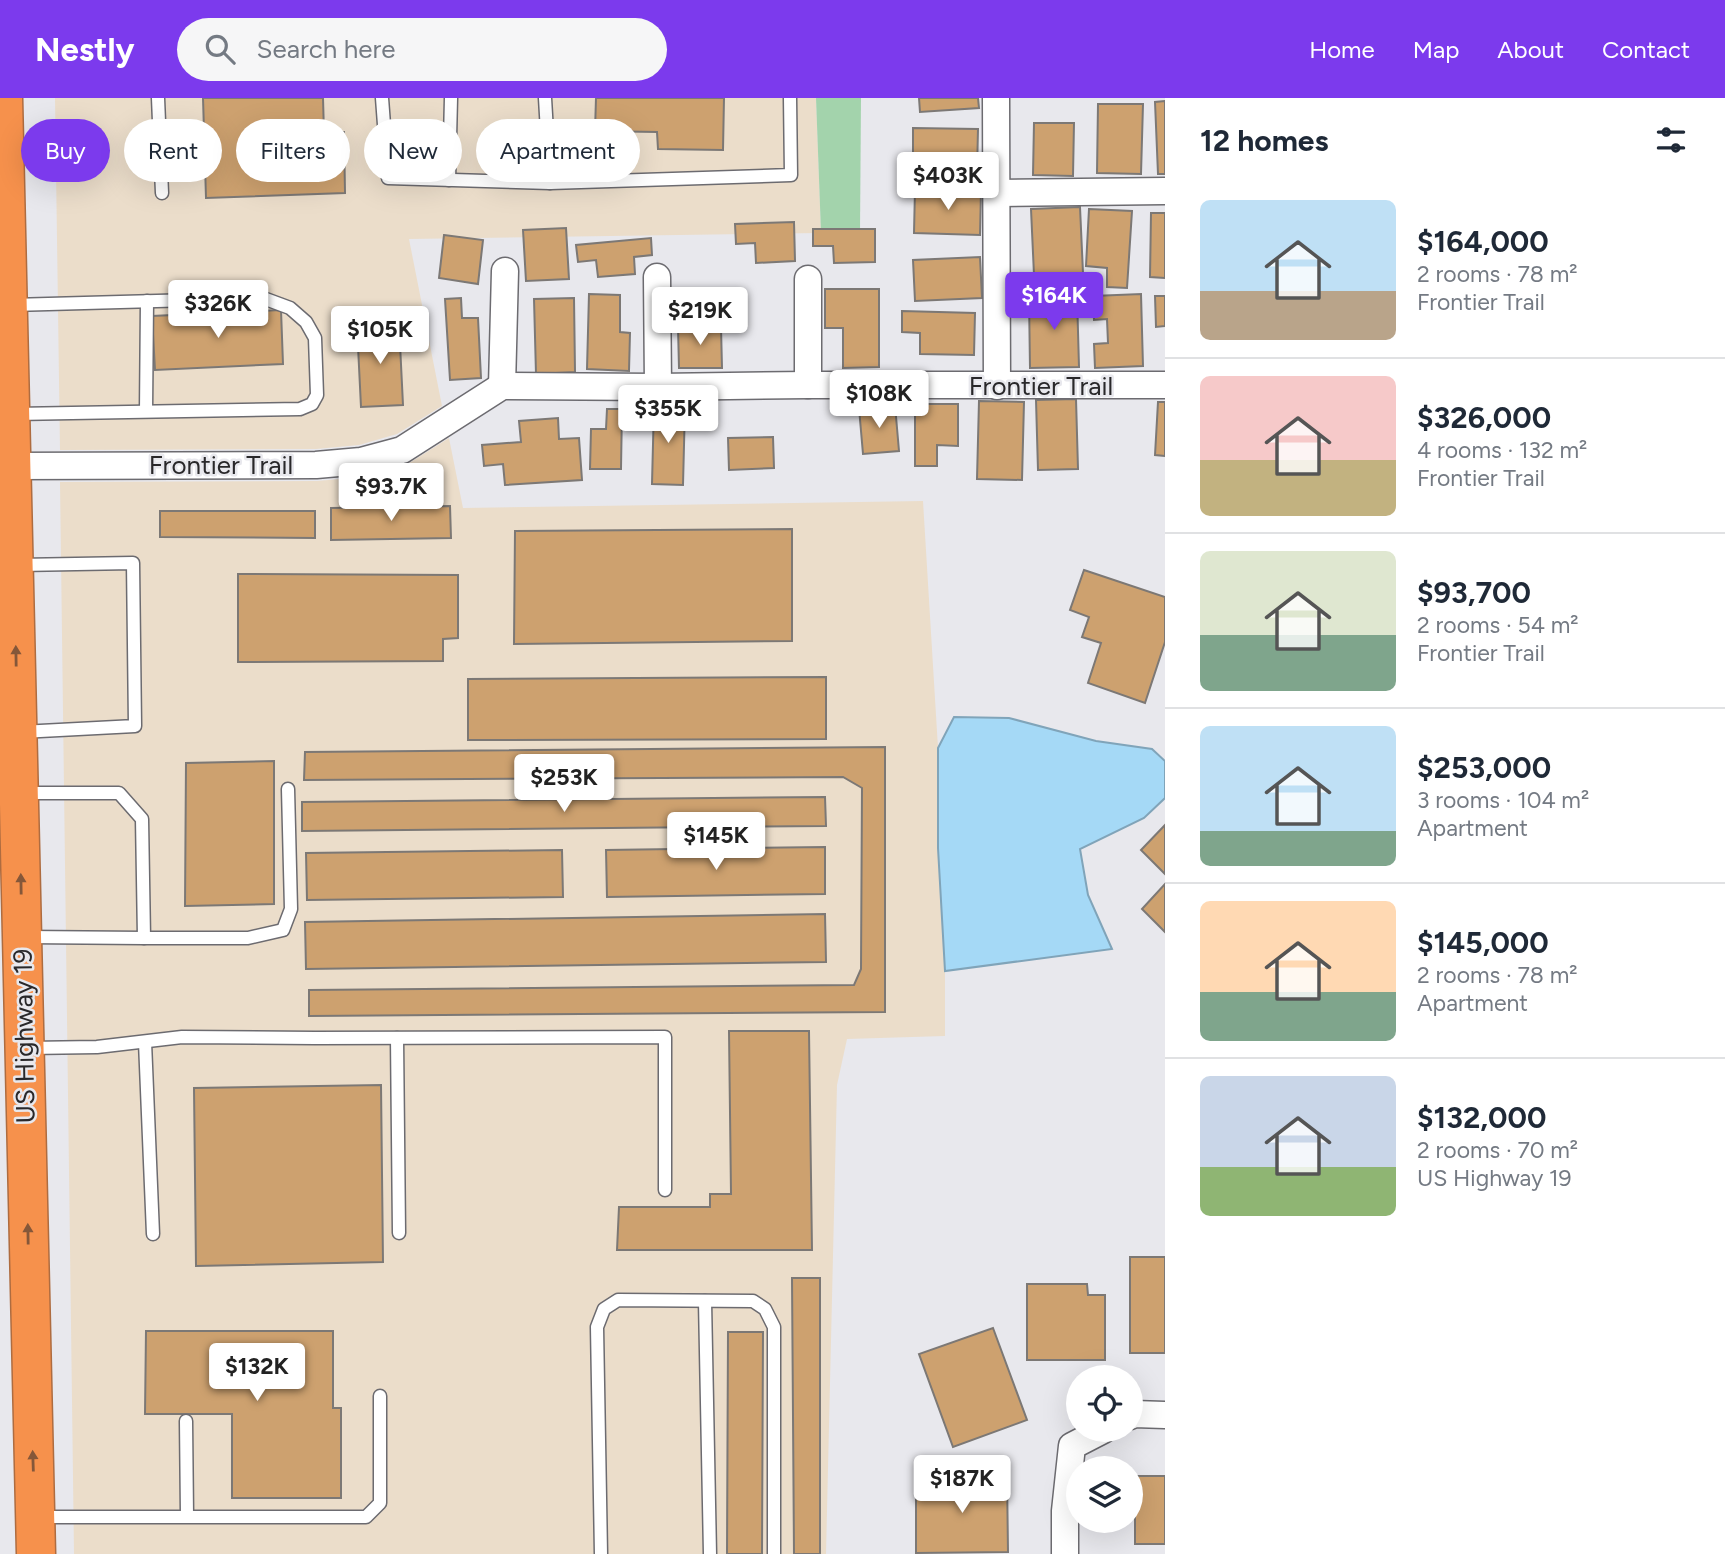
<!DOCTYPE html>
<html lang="en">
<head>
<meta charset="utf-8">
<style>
	body { margin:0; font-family:Figtree,sans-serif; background:#f6f6f7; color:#1f2937; height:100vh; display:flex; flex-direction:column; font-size:26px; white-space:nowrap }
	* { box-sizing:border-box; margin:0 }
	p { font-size:23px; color:#747a83 }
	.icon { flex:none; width:38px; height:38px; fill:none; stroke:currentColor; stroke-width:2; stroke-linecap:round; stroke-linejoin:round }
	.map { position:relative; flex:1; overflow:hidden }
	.details { display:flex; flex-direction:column; background:#fff; width:560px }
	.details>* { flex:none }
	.guide { position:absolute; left:21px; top:21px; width:665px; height:63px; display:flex; gap:14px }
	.tools { position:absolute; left:1066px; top:1267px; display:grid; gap:14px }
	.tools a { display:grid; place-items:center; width:77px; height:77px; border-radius:50%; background:#fff; box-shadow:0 7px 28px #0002; font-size:35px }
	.price { position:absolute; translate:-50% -60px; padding:0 16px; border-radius:7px; background:#fff; color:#222; font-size:23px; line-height:46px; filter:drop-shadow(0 2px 4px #0008) }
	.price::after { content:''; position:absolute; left:50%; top:42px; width:21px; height:16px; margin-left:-10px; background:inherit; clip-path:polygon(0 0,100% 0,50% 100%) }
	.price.current { background:#7c3aed; color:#fff }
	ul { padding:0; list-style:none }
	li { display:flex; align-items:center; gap:21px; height:175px; padding:0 35px }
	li+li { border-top:2px solid #e0e1e3 }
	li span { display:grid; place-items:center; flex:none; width:196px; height:140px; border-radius:10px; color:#555 }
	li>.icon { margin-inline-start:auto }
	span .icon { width:84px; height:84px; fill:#fffc; stroke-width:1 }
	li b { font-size:30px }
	h2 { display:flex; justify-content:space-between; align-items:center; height:84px; padding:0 35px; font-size:30px }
	.pill { padding:0 24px; border-radius:32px; background:#fff; box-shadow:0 7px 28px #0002; font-size:24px; line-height:63px }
	.pill.current { background:#7c3aed; color:#fff }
	header { display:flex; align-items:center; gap:42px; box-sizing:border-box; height:98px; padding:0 35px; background:#7c3aed; color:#fff }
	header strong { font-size:33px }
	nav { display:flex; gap:38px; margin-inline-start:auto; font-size:24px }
	.search { width:490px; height:63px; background:#f6f6f7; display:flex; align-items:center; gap:18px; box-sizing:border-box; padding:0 24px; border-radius:38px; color:#747a83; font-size:26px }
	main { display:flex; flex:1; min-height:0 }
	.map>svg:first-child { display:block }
	.commercial { fill:#ebddca }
	.green { fill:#a3d3ac }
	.water { fill:#a5d9f6; stroke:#80a4b9; stroke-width:2 }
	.building { fill:#cda16f; stroke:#7c7875; stroke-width:2 }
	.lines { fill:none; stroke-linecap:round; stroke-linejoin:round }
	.lane-casing { stroke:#6c6b70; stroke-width:15 }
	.street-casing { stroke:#6c6b70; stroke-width:29 }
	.highway-casing { stroke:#ae6c40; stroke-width:41 }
	.lane { stroke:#fff; stroke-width:12 }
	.street { stroke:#fff; stroke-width:26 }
	.highway { stroke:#f6914c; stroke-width:38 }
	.oneway { fill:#855739 }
	.labels { text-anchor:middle; stroke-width:5; stroke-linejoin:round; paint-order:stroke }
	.street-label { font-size:26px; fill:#29282a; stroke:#e8e8ed }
</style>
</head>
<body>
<header>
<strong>Nestly</strong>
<div class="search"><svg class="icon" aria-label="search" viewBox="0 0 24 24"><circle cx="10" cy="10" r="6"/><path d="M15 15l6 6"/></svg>Search here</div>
<nav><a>Home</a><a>Map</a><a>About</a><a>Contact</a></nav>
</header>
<main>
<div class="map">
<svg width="1165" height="1456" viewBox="0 0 1165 1456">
	<rect width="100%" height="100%" fill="#e8e8ed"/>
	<g class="commercial">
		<path d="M 55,0 L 816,0 L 821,135 L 409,141 L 442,308 L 397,336 L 359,347 L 316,351 L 60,352 Z"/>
		<path d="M 449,340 L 463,410 L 923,403 L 938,650 L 938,750 L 945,873 L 945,938 L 847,941 L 837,987 L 826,1456 L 74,1456 L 60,384 L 317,383 L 362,379 L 406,367 Z"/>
	</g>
	<path class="green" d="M 816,0 L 861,0 L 860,134 L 821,135 Z"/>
	<path class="water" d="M 954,619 L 1009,620 L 1096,643 L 1152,651 L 1165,663 L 1165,700 L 1144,720 L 1080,751 L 1088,797 L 1112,851 L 945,873 L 938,750 L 938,650 Z"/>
	<g class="building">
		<path d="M 203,0 L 323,0 L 324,35 L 344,34 L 345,95 L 206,100 Z"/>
		<path d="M 596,0 L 724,0 L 723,52 L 658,51 L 657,34 L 595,33 Z"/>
		<path d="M 919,0 L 978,0 L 979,10 L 920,14 Z"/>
		<path d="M 1165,3 L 1165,76 L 1158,76 L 1155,4 Z"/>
		<path d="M 1098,6 L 1143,6 L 1141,76 L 1097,75 Z"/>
		<path d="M 1034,25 L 1074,25 L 1073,78 L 1033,77 Z"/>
		<path d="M 913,30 L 978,31 L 977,74 L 913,72 Z"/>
		<path d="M 915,91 L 981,92 L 980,137 L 914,135 Z"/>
		<path d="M 1080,109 L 1083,175 L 1034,177 L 1031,111 Z"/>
		<path d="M 1089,111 L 1132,113 L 1127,190 L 1107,189 L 1107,170 L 1086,168 Z"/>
		<path d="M 1151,115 L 1165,115 L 1165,180 L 1150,179 Z"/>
		<path d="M 794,124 L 795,163 L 756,165 L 755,145 L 736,146 L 735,126 Z"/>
		<path d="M 566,130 L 569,181 L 526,183 L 523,132 Z"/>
		<path d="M 813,131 L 875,131 L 875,164 L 834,165 L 833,148 L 813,148 Z"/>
		<path d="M 444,137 L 483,142 L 478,186 L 439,180 Z"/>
		<path d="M 651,140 L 652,157 L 634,159 L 635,176 L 598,179 L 596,162 L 578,164 L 576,147 Z"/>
		<path d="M 980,159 L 982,200 L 915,203 L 913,162 Z"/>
		<path d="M 825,191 L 879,191 L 879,269 L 843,270 L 843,230 L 825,230 Z"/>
		<path d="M 589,196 L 620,197 L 620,234 L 630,235 L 629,273 L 587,271 Z"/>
		<path d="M 1141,196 L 1143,268 L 1095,270 L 1094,246 L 1108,245 L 1107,221 L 1094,222 L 1093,198 Z"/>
		<path d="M 1077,198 L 1079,269 L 1030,270 L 1029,199 Z"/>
		<path d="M 1155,198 L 1165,198 L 1165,228 L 1156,229 Z"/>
		<path d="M 461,200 L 462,220 L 478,220 L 481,280 L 450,282 L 445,201 Z"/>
		<path d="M 574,200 L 575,274 L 536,276 L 534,201 Z"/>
		<path d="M 281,212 L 283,266 L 155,272 L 152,218 Z"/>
		<path d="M 902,213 L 975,215 L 974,257 L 920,256 L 920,235 L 902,234 Z"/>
		<path d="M 399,226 L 403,307 L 361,309 L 357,228 Z"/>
		<path d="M 678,229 L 721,229 L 722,270 L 679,270 Z"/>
		<path d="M 1076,301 L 1078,371 L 1038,372 L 1036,302 Z"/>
		<path d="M 979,303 L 1024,304 L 1022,382 L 977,381 Z"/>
		<path d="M 1158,304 L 1165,304 L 1165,358 L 1155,357 Z"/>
		<path d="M 915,306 L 958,306 L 958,348 L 937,347 L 937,368 L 915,368 Z"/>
		<path d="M 654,307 L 685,308 L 683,387 L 652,386 Z"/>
		<path d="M 895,307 L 899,353 L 863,356 L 859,310 Z"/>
		<path d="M 607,311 L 622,311 L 621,371 L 590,371 L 591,331 L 606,331 Z"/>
		<path d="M 558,320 L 559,341 L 579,340 L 582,382 L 505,387 L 503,366 L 484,368 L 482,347 L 521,344 L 519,323 Z"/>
		<path d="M 773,339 L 774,370 L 729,372 L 728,340 Z"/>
		<path d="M 450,408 L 451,440 L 331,442 L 331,410 Z"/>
		<path d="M 160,413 L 315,413 L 315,440 L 160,439 Z"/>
		<path d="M 792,431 L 792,543 L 514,546 L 515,433 Z"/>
		<path d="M 1084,472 L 1165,499 L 1165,544 L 1145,605 L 1088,585 L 1101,545 L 1082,539 L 1089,519 L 1070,512 Z"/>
		<path d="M 238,476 L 458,477 L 458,540 L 443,541 L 443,563 L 238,564 Z"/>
		<path d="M 826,579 L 826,641 L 468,642 L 468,581 Z"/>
		<path d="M 885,649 L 885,914 L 309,918 L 309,892 L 854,887 L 861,871 L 862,690 L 843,679 L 304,682 L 305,654 Z"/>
		<path d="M 274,663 L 274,806 L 185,808 L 186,665 Z"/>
		<path d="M 825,699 L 826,728 L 302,733 L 302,704 Z"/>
		<path d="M 1165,727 L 1165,776 L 1141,752 Z"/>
		<path d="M 825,749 L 825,796 L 607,799 L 606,752 Z"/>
		<path d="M 562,752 L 563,799 L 307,802 L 306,755 Z"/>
		<path d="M 1165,786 L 1165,834 L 1142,811 Z"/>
		<path d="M 825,816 L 826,864 L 306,871 L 305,824 Z"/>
		<path d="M 729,933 L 809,933 L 812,1152 L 617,1152 L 619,1109 L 710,1109 L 710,1096 L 731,1096 Z"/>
		<path d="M 381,987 L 383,1164 L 196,1168 L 194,990 Z"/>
		<rect x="1130" y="1159" width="35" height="96"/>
		<path d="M 792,1180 L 820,1180 L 820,1456 L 794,1456 Z"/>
		<path d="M 1027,1186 L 1087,1186 L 1088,1197 L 1105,1197 L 1105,1262 L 1027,1262 Z"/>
		<path d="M 993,1230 L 1027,1322 L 953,1349 L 919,1256 Z"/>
		<path d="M 146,1233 L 333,1233 L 333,1310 L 341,1310 L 341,1400 L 232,1400 L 232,1316 L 145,1316 Z"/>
		<path d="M 728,1234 L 763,1234 L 762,1456 L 727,1456 Z"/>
		<path d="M 1007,1377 L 1008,1454 L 916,1455 L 916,1386 L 930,1385 L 930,1378 Z"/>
		<rect x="1135" y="1378" width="30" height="68"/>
	</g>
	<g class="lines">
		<defs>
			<g id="lane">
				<path d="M 158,0 L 162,95"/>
				<path d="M 382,0 L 388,80 L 550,85 L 545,0"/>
				<path d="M 449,82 L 451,0"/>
				<path d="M 550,85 L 791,77 L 790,0"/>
				<path d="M 12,207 L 263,200 L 290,210 L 306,224 L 315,240 L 317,297 L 312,306 L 300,311 L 15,316"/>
				<path d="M 146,313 L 147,203"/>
				<path d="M 19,467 L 133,465 L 135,628 L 21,634"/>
				<path d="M 23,695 L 119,695 L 142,721 L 144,840 L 26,839"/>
				<path d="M 144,840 L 248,840 L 283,832 L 291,811 L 288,691"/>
				<path d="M 397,940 L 399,1135"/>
				<path d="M 145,944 L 153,1136"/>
				<path d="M 28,950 L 97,949 L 182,939 L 315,940 L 665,939 L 665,1092"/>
				<path d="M 705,1203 L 710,1456"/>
				<path d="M 186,1323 L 187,1418"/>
				<path d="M 39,1419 L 366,1419 L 380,1405 L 380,1298"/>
				<path d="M 601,1456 L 597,1229 L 604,1211 L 618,1202 L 753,1203 L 765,1211 L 774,1229 L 774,1456"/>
			</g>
			<g id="street">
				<path d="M 996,0 L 997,288"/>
				<path d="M 997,95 L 1165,93"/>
				<path d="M 657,179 L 658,289"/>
				<path d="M 808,181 L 808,287"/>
				<path d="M 502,288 L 505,173"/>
				<path d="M 12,368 L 316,367 L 361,363 L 402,352 L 502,288 L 658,289 L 808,287 L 1165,287"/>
				<path d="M 1130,1318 L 1134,1316 L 1165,1317"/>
				<path d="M 1065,1456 L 1065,1413 L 1072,1348 L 1103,1332"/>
			</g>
			<path id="highway" d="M 3,0 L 36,1456"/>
		</defs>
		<use href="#lane" class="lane-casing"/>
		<use href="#street" class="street-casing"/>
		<use href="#highway" class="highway-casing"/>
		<use href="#lane" class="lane"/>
		<use href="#street" class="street"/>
		<use href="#highway" class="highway"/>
	</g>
	<defs><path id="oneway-solid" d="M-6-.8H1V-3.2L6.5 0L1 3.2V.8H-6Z" transform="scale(1.75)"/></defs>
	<g class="oneway">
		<use href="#oneway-solid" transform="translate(16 558) rotate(-91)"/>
		<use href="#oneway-solid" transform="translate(21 786) rotate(-91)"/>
		<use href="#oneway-solid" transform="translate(28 1136) rotate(-91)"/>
		<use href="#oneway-solid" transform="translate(33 1363) rotate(-92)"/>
	</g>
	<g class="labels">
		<g class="street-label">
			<text x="1041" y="297">Frontier Trail</text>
			<text x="221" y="376">Frontier Trail</text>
			<text transform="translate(24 938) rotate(-91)" y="9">US Highway 19</text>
		</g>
	</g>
</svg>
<div class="tools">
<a><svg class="icon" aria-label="locate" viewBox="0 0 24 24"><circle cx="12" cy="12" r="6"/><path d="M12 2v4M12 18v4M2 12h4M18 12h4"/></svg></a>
<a><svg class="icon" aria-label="layers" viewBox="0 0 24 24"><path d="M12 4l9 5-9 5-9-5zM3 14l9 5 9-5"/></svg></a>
</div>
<b class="price" style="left:948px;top:114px">$403K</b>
<b class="price current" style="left:1054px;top:234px">$164K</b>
<b class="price" style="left:218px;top:242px">$326K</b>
<b class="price" style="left:700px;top:249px">$219K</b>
<b class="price" style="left:380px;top:268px">$105K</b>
<b class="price" style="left:879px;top:332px">$108K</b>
<b class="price" style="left:668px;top:347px">$355K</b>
<b class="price" style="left:391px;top:425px">$93.7K</b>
<b class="price" style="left:564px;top:716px">$253K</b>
<b class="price" style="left:716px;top:774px">$145K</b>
<b class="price" style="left:257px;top:1305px">$132K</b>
<b class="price" style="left:962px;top:1417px">$187K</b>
<div class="guide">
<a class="pill current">Buy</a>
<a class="pill">Rent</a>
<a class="pill">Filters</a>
<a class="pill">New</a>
<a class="pill">Apartment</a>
</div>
</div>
<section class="details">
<h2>12 homes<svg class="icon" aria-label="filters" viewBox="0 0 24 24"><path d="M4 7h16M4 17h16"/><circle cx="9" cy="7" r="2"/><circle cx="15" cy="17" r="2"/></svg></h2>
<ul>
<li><span style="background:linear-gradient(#bfe0f5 65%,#b9a48a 0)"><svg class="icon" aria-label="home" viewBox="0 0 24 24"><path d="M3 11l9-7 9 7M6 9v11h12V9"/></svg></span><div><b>$164,000</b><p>2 rooms · 78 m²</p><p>Frontier Trail</p></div></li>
<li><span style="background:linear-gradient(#f6c9c9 60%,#c2b280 0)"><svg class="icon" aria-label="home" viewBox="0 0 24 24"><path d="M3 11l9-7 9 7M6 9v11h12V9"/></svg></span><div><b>$326,000</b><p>4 rooms · 132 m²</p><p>Frontier Trail</p></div></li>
<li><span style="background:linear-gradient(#dfe7d0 60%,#7fa58c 0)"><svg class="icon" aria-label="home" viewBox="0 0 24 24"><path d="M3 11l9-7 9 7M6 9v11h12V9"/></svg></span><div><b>$93,700</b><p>2 rooms · 54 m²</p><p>Frontier Trail</p></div></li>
<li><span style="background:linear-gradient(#bfe0f5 75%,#7fa58c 0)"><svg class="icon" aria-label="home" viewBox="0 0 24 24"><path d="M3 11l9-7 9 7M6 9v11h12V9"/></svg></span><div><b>$253,000</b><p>3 rooms · 104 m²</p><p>Apartment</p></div></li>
<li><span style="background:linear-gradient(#ffd9b3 65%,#7fa58c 0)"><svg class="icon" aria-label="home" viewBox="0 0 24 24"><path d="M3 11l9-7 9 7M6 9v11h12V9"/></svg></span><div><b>$145,000</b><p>2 rooms · 78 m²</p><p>Apartment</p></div></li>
<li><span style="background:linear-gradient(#c9d6e8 65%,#8fb573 0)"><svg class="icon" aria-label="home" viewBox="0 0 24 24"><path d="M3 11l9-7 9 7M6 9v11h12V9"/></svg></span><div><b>$132,000</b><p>2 rooms · 70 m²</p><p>US Highway 19</p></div></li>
</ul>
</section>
</main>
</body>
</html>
